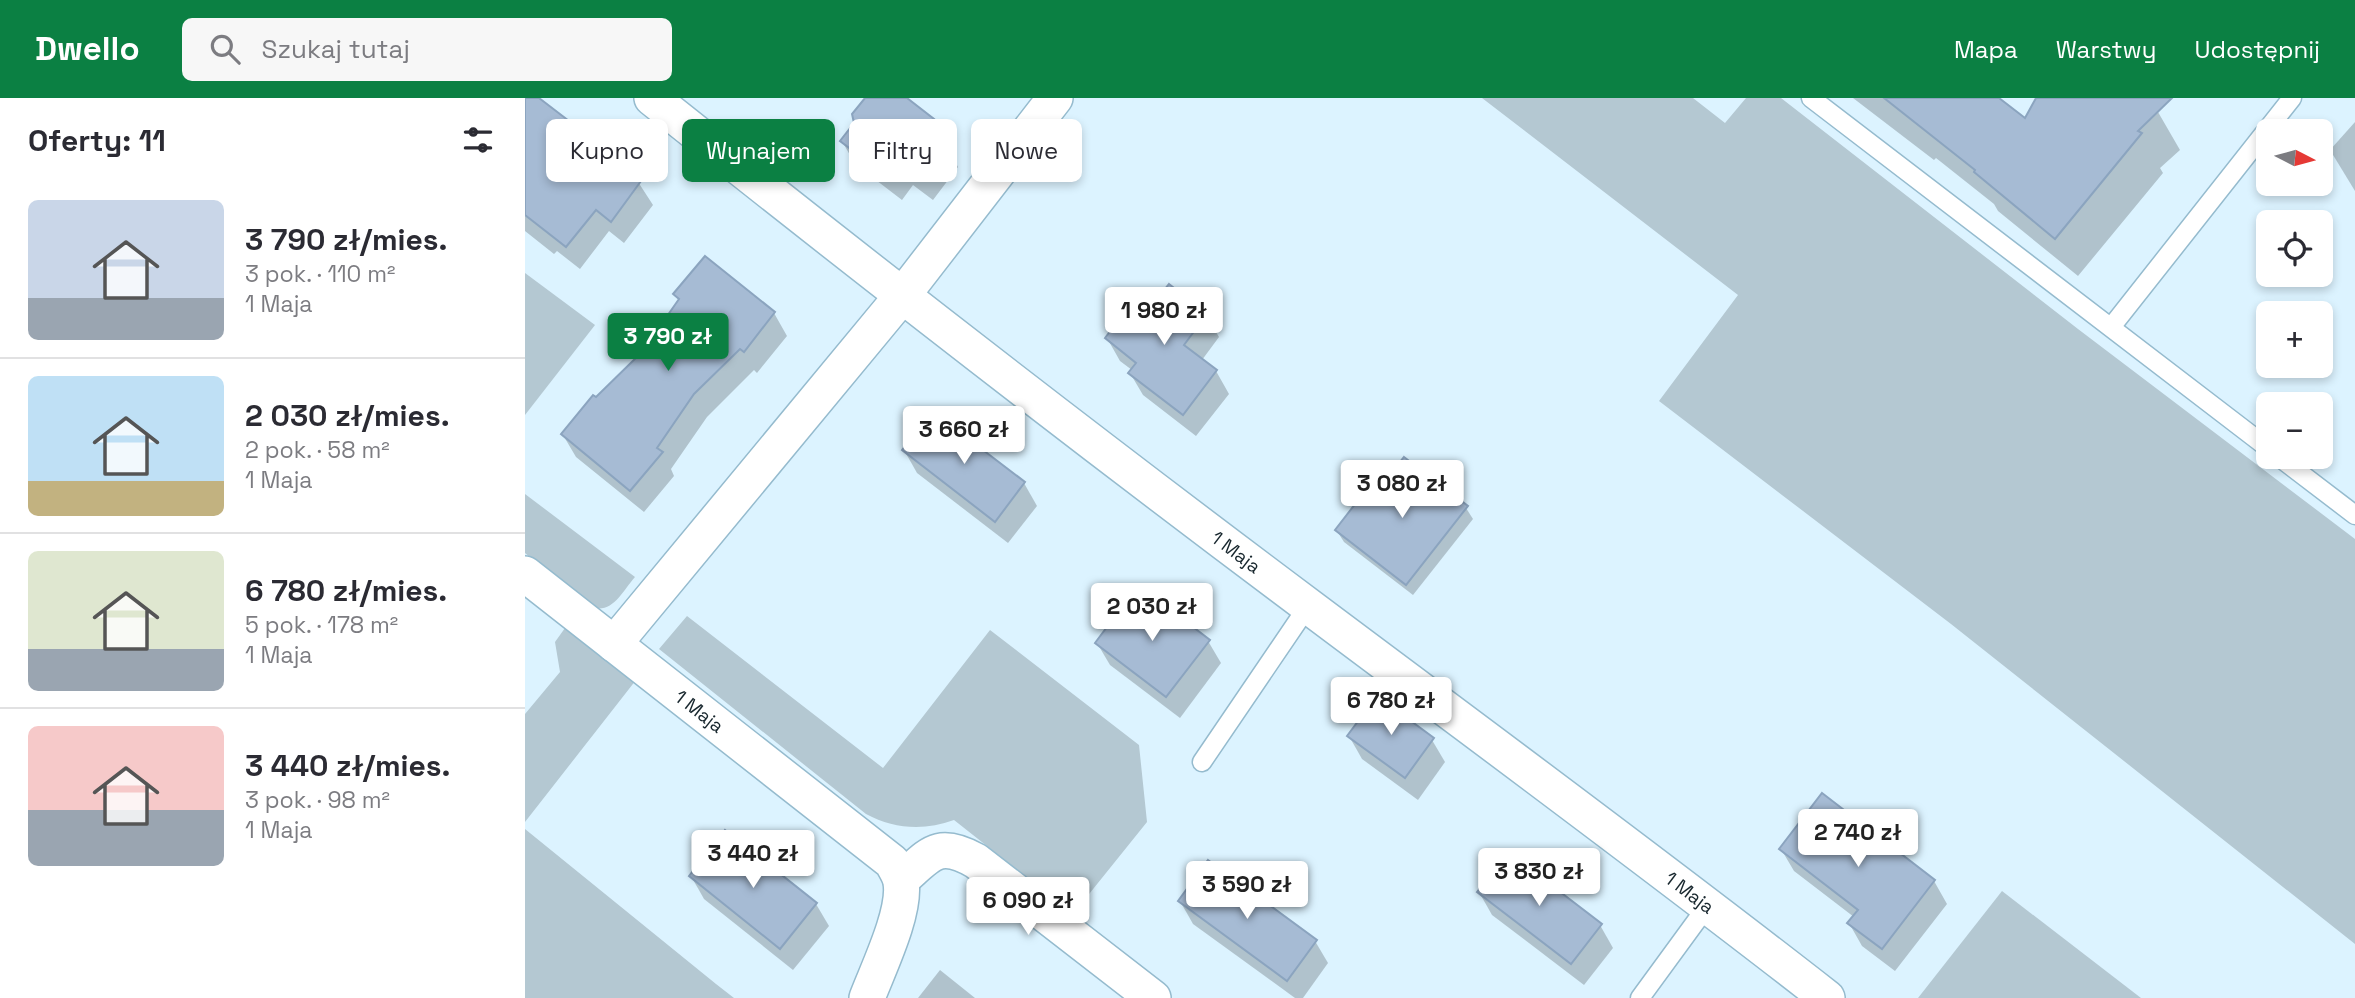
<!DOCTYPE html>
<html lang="pl">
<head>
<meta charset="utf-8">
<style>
	body { margin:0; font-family:"Space Grotesk",sans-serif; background:#f7f7f7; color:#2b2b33; height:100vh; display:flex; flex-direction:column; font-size:26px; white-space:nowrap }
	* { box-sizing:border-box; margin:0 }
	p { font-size:23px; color:#7c7c81 }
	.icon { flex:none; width:38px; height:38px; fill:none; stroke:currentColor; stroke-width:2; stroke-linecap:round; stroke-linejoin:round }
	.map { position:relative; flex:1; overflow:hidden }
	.sheet { display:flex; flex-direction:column; background:#fff; width:525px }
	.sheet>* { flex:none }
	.hud { position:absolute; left:21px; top:21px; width:665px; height:63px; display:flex; gap:14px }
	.needle { width:46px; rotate:96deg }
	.fabs { position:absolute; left:1731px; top:21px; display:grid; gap:14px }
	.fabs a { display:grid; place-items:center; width:77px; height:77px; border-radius:10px; background:#fff; box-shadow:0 4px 10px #0003; font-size:35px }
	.price { position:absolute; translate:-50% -60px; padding:0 16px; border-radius:7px; background:#fff; color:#222; font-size:23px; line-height:46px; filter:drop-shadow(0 2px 4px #0008) }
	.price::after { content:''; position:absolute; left:50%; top:42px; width:21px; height:16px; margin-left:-10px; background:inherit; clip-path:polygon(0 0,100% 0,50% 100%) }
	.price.current { background:#0b8043; color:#fff }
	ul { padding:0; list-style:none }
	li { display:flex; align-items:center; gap:21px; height:175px; padding:0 28px }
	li+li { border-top:2px solid #e1e1e2 }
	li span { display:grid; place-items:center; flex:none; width:196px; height:140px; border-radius:10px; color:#555 }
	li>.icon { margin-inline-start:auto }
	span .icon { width:84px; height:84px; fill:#fffc; stroke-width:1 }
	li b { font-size:30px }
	h2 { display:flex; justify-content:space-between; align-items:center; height:84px; padding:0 28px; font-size:30px }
	.pill { padding:0 24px; border-radius:10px; background:#fff; box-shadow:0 4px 10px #0003; font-size:24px; line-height:63px }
	.pill.current { background:#0b8043; color:#fff }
	header { display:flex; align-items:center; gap:42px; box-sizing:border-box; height:98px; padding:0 35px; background:#0b8043; color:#fff }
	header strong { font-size:33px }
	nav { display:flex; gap:38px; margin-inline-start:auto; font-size:24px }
	.search { width:490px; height:63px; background:#f7f7f7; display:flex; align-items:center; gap:18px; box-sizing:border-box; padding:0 24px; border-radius:10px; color:#7c7c81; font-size:26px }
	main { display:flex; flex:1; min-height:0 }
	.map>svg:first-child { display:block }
	.green { fill:#b4c8d2 }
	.shadow { fill:#0003 }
	.building { fill:#a6bbd4; stroke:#8ba4bf; stroke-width:2 }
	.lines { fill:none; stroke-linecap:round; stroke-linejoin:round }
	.lane-casing { stroke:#95bbce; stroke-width:21 }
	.street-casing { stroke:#95bbce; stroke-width:38 }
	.lane { stroke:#fff; stroke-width:18 }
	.street { stroke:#fff; stroke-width:35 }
	.labels { text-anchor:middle; stroke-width:5; stroke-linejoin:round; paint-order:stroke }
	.street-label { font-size:19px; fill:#18272e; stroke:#fcfcfc }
</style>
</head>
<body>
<header>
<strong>Dwello</strong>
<div class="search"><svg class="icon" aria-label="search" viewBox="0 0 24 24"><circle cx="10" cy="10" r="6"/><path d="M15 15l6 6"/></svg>Szukaj tutaj</div>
<nav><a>Mapa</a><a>Warstwy</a><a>Udostępnij</a></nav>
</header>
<main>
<section class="sheet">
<h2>Oferty: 11<svg class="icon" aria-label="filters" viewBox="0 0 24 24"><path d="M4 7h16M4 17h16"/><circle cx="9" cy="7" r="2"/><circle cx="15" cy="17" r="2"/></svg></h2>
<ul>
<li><span style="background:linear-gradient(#c9d6e8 70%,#9aa5b1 0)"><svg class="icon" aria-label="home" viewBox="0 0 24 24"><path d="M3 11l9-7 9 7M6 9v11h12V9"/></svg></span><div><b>3 790 zł/mies.</b><p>3 pok. · 110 m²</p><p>1 Maja</p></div></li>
<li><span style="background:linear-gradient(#bfe0f5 75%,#c2b280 0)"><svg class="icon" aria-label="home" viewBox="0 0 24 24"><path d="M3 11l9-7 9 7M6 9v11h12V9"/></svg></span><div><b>2 030 zł/mies.</b><p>2 pok. · 58 m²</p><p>1 Maja</p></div></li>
<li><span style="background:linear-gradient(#dfe7d0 70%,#9aa5b1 0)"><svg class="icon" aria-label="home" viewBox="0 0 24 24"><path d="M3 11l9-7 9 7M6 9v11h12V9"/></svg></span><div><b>6 780 zł/mies.</b><p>5 pok. · 178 m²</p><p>1 Maja</p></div></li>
<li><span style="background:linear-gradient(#f6c9c9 60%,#9aa5b1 0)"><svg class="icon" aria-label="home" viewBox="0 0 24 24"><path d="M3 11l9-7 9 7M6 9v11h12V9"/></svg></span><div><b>3 440 zł/mies.</b><p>3 pok. · 98 m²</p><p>1 Maja</p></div></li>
</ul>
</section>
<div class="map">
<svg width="1830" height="900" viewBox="0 0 1830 900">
	<rect width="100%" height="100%" fill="#dcf3ff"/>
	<g class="green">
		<path d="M 957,0 L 1168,0 L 1200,25 L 1221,0 L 1256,0 L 1553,231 L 1830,441 L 1830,846 L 1426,526 L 1134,303 L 1213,197 Z"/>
		<path d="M 0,175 L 70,227 L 0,317 Z"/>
		<path d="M 0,396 L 110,479 C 96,495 87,518 63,508 L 0,455 Z"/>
		<path d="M 162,518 L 358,670 L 465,532 L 614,647 L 622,724 L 548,816 L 429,722 C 399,733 369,731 341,716 L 134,551 Z"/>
		<path d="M 40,530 L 111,582 L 0,724 L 0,616 L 35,574 L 30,544 Z"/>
		<path d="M 0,731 L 191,886 L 209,900 L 0,900 Z"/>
		<path d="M 1477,793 L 1616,900 L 1393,900 Z"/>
	</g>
	<g class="shadow">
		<path d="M 0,0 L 4,0 L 106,73 L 128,107 L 99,145 L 84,133 L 55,171 L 32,153 L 29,156 L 0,133 Z"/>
		<path d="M 345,0 L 380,0 L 408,22 L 433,69 L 408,102 L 388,87 L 377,102 L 330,66 L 317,43 Z"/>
		<path d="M 1328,0 L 1472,0 L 1500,23 L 1513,0 L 1615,0 L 1633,14 L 1655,52 L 1635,70 L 1638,75 L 1553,178 L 1473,113 L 1469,106 L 1411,60 L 1409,62 Z"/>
		<path d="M 1830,24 L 1830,93 L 1805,52 Z"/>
		<path d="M 180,160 L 249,215 L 262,238 L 232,275 L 229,272 L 182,319 L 146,371 L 149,378 L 119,414 L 51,359 L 38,337 L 118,255 L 154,203 L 151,196 Z"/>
		<path d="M 629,208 L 681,217 L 694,239 L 677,262 L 691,273 L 704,296 L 671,338 L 618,297 L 605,275 L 607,272 L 595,263 L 582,240 Z"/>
		<path d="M 407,315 L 499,385 L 512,408 L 483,445 L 392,375 L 379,352 Z"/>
		<path d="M 941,410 L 948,421 L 888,497 L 819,444 L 812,433 Z"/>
		<path d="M 683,543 L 696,565 L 655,620 L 585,567 L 572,545 Z"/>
		<path d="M 824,638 L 907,642 L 920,664 L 893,702 L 837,661 Z"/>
		<path d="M 1256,751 L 1409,783 L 1422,806 L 1370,873 L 1337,848 L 1324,825 L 1329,819 L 1269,773 Z"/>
		<path d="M 166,778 L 291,806 L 304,828 L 268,872 L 179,801 Z"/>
		<path d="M 954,794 L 1075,827 L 1088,850 L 1059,887 L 967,817 Z"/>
		<path d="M 655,803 L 790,843 L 803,865 L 778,900 L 770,900 L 668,826 Z"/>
		<path d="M 415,872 L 450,900 L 393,900 Z"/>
	</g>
	<g class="building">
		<path d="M 0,0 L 14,0 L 108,72 L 105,75 L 116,83 L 86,124 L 71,112 L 41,149 L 0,117 Z"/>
		<path d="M 340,0 L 382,0 L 409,21 L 402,30 L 421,46 L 395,81 L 374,66 L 364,80 L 315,43 L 329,25 L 327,16 Z"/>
		<path d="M 1359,0 L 1474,0 L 1500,20 L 1511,0 L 1647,0 L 1613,33 L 1617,35 L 1530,141 L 1449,74 L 1450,72 Z"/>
		<path d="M 180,158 L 250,214 L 219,254 L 215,251 L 169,296 L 132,350 L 138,354 L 105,393 L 36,336 L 68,297 L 71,299 L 117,254 L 154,201 L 148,196 Z"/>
		<path d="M 644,186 L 682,216 L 659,247 L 692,272 L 658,317 L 603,275 L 611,265 L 580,240 L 614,195 L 628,206 Z"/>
		<path d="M 407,313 L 500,384 L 470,424 L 377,352 Z"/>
		<path d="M 879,359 L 943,408 L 881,487 L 810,432 L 855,374 L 863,379 Z"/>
		<path d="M 609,493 L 647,522 L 651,516 L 685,542 L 641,599 L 570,545 Z"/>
		<path d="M 852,598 L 909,640 L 880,680 L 822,638 Z"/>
		<path d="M 1297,695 L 1410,782 L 1357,851 L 1322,825 L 1333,812 L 1254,751 Z"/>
		<path d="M 200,732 L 292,805 L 255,851 L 164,778 Z"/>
		<path d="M 983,754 L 1077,826 L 1046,866 L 952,794 Z"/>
		<path d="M 683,762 L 792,842 L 762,883 L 653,803 Z"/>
	</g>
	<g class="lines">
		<defs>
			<g id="lane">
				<path d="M 1286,0 L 1743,350"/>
				<path d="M 1587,228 L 1767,0"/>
				<path d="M 1754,359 L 1830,417"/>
				<path d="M 677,664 L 783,508"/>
				<path d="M 1115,900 L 1183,807"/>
			</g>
			<g id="street">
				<path id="s1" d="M 127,0 C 344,173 563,343 786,510 C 958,639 1132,767 1302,900"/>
				<path id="s2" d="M 0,476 L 367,764 C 370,770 375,777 376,784 C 381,814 353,871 342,900"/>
				<path d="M 89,546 L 377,198 L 530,0"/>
				<path d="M 376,782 C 405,757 412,741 451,763 L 628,900"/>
			</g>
		</defs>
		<use href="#lane" class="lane-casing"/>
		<use href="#street" class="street-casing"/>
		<use href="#lane" class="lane"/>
		<use href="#street" class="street"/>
	</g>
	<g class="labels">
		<g class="street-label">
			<text dy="7" stroke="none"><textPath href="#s1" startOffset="740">1 Maja</textPath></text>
			<text dy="7" stroke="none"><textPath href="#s2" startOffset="222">1 Maja</textPath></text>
			<text dy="7" stroke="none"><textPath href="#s1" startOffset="1307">1 Maja</textPath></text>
		</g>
	</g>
</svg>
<div class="fabs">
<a><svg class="needle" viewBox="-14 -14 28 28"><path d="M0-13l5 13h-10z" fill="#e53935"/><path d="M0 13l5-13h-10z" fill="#7c7c81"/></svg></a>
<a><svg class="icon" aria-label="locate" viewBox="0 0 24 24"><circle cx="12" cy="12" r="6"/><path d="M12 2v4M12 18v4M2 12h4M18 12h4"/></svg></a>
<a>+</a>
<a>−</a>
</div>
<b class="price" style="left:639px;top:249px">1 980 zł</b>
<b class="price current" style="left:143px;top:275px">3 790 zł</b>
<b class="price" style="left:439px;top:368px">3 660 zł</b>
<b class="price" style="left:877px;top:422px">3 080 zł</b>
<b class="price" style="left:627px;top:545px">2 030 zł</b>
<b class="price" style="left:866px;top:639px">6 780 zł</b>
<b class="price" style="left:1333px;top:771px">2 740 zł</b>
<b class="price" style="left:228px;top:792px">3 440 zł</b>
<b class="price" style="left:1014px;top:810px">3 830 zł</b>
<b class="price" style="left:722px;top:823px">3 590 zł</b>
<b class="price" style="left:503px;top:839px">6 090 zł</b>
<div class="hud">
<a class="pill">Kupno</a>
<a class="pill current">Wynajem</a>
<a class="pill">Filtry</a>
<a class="pill">Nowe</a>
</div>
</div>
</main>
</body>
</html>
